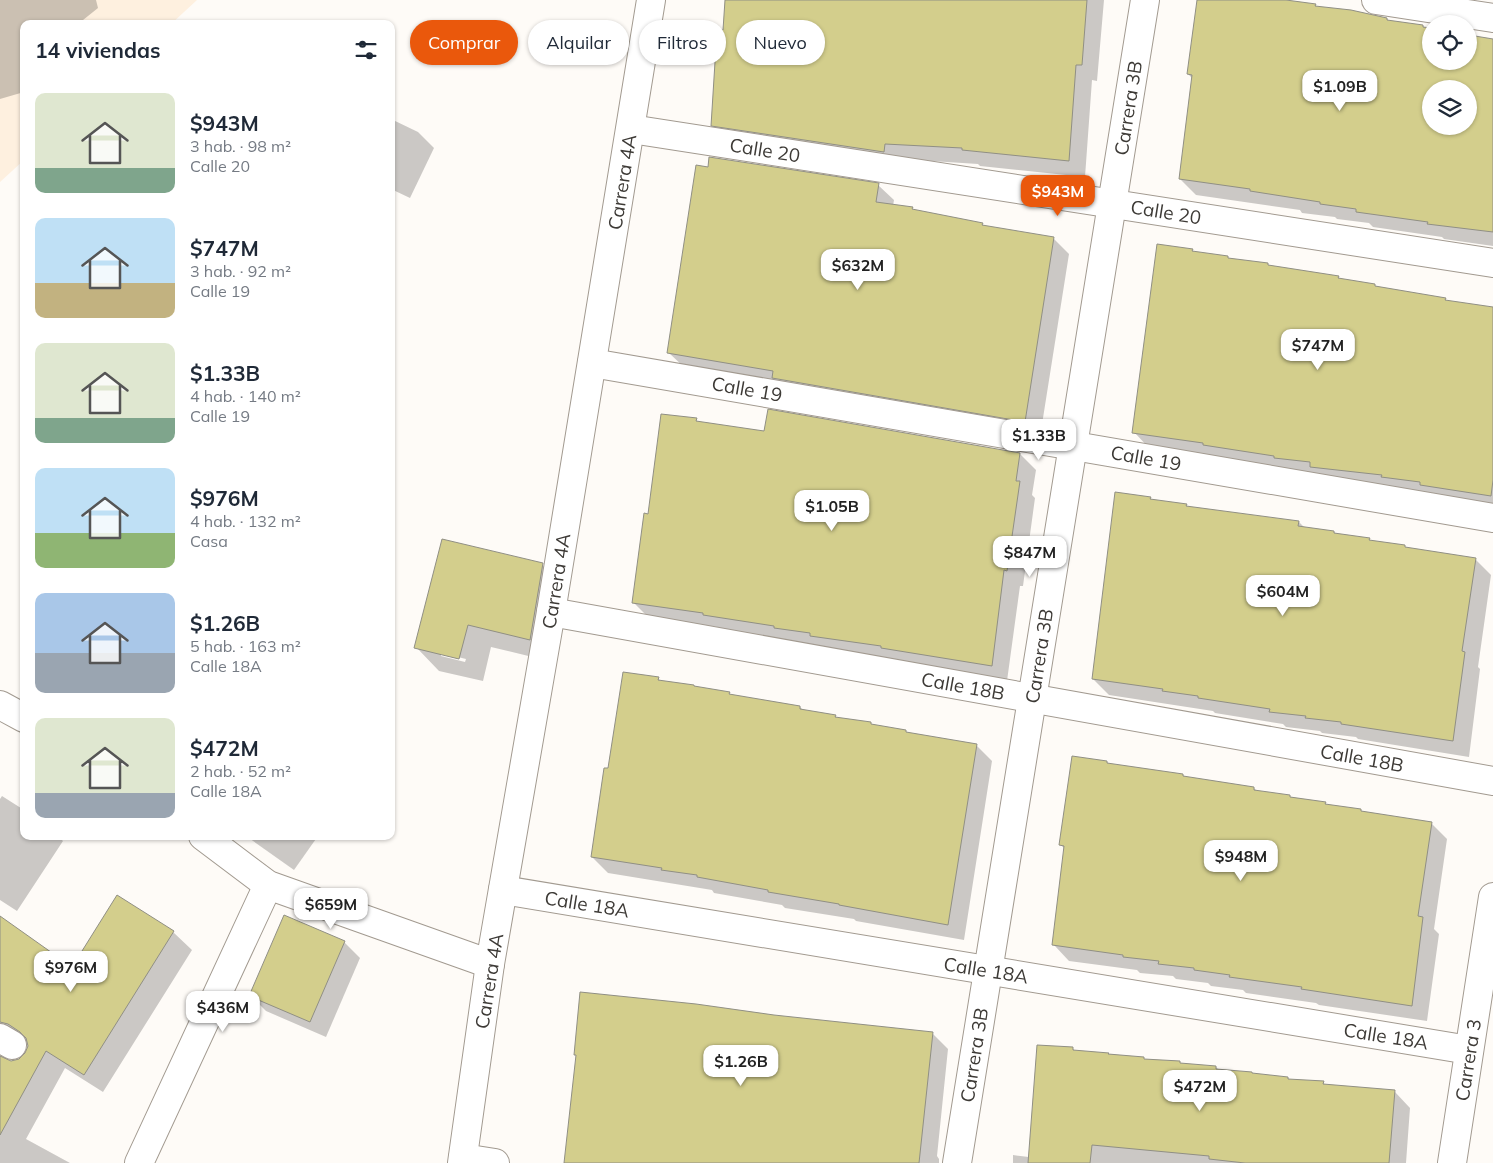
<!DOCTYPE html>
<html lang="es">
<head>
<meta charset="utf-8">
<style>
	body { margin:0; font-family:Mulish,sans-serif; background:#f6f6f7; color:#1f2937; height:100vh; display:flex; flex-direction:column; font-size:19px; white-space:nowrap }
	* { box-sizing:border-box; margin:0 }
	p { font-size:16px; color:#747a83 }
	.icon { flex:none; width:28px; height:28px; fill:none; stroke:currentColor; stroke-width:2; stroke-linecap:round; stroke-linejoin:round }
	.map { position:relative; flex:1; overflow:hidden }
	.side { position:absolute; left:20px; top:20px; width:375px; height:820px; display:flex; flex-direction:column; background:#fff; border-radius:10px; box-shadow:0 1px 4px #0004 }
	.side>* { flex:none }
	.guide { position:absolute; left:410px; top:20px; width:475px; height:45px; display:flex; gap:10px }
	.tools { position:absolute; left:1422px; top:15px; display:grid; gap:10px }
	.tools a { display:grid; place-items:center; width:55px; height:55px; border-radius:50%; background:#fff; box-shadow:0 1px 4px #0004; font-size:25px }
	.price { position:absolute; translate:-50% -42px; padding:0 11px; border-radius:10px; background:#fff; color:#222; font-size:16px; line-height:32px; filter:drop-shadow(0 1px 2px #0008) }
	.price::after { content:''; position:absolute; left:50%; top:30px; width:15px; height:11px; margin-left:-8px; background:inherit; clip-path:polygon(0 0,100% 0,50% 100%) }
	.price.on { background:#ea580c; color:#fff }
	ul { padding:0; list-style:none }
	li { display:flex; align-items:center; gap:15px; height:125px; padding:0 15px }
	li span { display:grid; place-items:center; flex:none; width:140px; height:100px; border-radius:10px; color:#555 }
	li>.icon { margin-inline-start:auto }
	span .icon { width:60px; height:60px; fill:#fffc; stroke-width:1 }
	li b { font-size:21px }
	h2 { display:flex; justify-content:space-between; align-items:center; height:60px; padding:0 15px; font-size:21px }
	.tag { padding:0 18px; border-radius:22px; background:#fff; box-shadow:0 1px 4px #0004; font-size:18px; line-height:45px }
	.tag.on { background:#ea580c; color:#fff }
	.map>svg:first-child { display:block }
	.built { fill:#fef0df }
	.shadow { fill:#0003; fill-rule:evenodd }
	.building { fill:#d3ce8c; stroke:#908f84; fill-rule:evenodd }
	.lines { fill:none; stroke-linecap:round; stroke-linejoin:round }
	.street-casing { stroke:#a29a90; stroke-width:30 }
	.street { stroke:#fff; stroke-width:28 }
	.labels { text-anchor:middle; stroke-width:5; stroke-linejoin:round; paint-order:stroke }
	.street-label { font-size:19px; fill:#3d3a36; stroke:#fff }
</style>
</head>
<body>
<div class="map">
<svg width="1493" height="1163" viewBox="0 0 1493 1163">
	<rect width="100%" height="100%" fill="#fefbf7"/>
	<path class="built" d="M 0,0 L 197,0 L 171,24 L 24,24 L 24,160 L 0,182 Z"/>
	<g class="shadow">
		<path d="M 0,0 L 96,0 L 98,8 L 78,24 L 24,24 L 24,92 L 0,99 Z"/>
		<path d="M 727,0 L 1104,0 L 1097,81 L 1092,80 L 1085,177 L 980,166 L 978,164 L 900,159 L 728,141 L 712,125 Z"/>
		<path d="M 1198,0 L 1276,0 L 1315,5 L 1318,8 L 1387,19 L 1390,22 L 1423,26 L 1425,28 L 1431,29 L 1431,61 L 1469,61 L 1469,36 L 1493,40 L 1493,246 L 1444,239 L 1442,237 L 1373,227 L 1369,223 L 1337,219 L 1335,217 L 1302,213 L 1300,210 L 1196,195 L 1180,179 L 1193,79 L 1188,74 ZM 1431,89 L 1469,89 L 1469,126 L 1431,126 Z"/>
		<path d="M 391,119 L 418,132 L 434,148 L 410,198 L 391,189 Z"/>
		<path d="M 878,185 L 894,200 L 893,206 L 982,224 L 984,226 L 1053,238 L 1069,254 L 1040,437 L 685,368 L 669,353 Z"/>
		<path d="M 1192,250 L 1194,252 L 1229,259 L 1267,264 L 1270,267 L 1338,277 L 1341,280 L 1445,299 L 1447,302 L 1493,308 L 1493,509 L 1149,448 L 1134,432 Z"/>
		<path d="M 696,420 L 699,423 L 765,432 L 1020,454 L 1036,470 L 1032,495 L 1035,498 L 1023,586 L 1020,586 L 1007,681 L 720,631 L 717,627 L 649,618 L 633,602 L 649,515 Z"/>
		<path d="M 1150,498 L 1152,500 L 1186,505 L 1189,508 L 1299,522 L 1305,528 L 1334,532 L 1337,535 L 1369,539 L 1371,541 L 1404,546 L 1407,549 L 1475,559 L 1491,575 L 1478,667 L 1480,669 L 1469,757 L 1358,739 L 1356,737 L 1322,733 L 1320,731 L 1286,727 L 1283,724 L 1215,713 L 1213,711 L 1109,695 L 1093,679 Z"/>
		<path d="M 542,565 L 566,588 L 553,662 L 491,647 L 483,681 L 439,671 L 416,647 ZM 441,653 L 466,659 L 465,662 L 441,656 Z"/>
		<path d="M 658,678 L 661,682 L 800,707 L 804,711 L 835,716 L 838,719 L 871,724 L 873,726 L 908,734 L 976,745 L 992,761 L 964,940 L 856,921 L 854,919 L 785,908 L 782,905 L 714,893 L 712,890 L 608,873 L 592,857 L 609,770 Z"/>
		<path d="M 1107,762 L 1109,764 L 1183,775 L 1185,777 L 1254,788 L 1257,791 L 1325,803 L 1328,806 L 1360,810 L 1363,812 L 1431,823 L 1447,839 L 1434,929 L 1439,934 L 1427,1021 L 1319,1005 L 1316,1003 L 1246,993 L 1243,990 L 1211,986 L 1208,983 L 1176,979 L 1173,976 L 1140,973 L 1137,970 L 1069,961 L 1054,945 L 1065,849 L 1061,845 Z"/>
		<path d="M 2,796 L 24,810 L 24,836 L 58,836 L 63,841 L 17,911 L 0,900 L 0,799 Z"/>
		<path d="M 246,836 L 318,836 L 294,870 Z"/>
		<path d="M 117,897 L 173,932 L 192,950 L 103,1092 L 65,1068 L 26,1139 L 70,1163 L 0,1163 L 0,918 L 72,969 ZM 19,1040 L 28,1043 L 26,1054 L 21,1059 L 12,1062 L 2,1058 L 5,1048 Z"/>
		<path d="M 344,942 L 360,958 L 326,1037 L 266,1011 L 250,995 Z"/>
		<path d="M 774,1016 L 932,1033 L 948,1049 L 937,1156 L 939,1159 L 939,1163 L 567,1163 L 577,1056 L 575,1054 Z"/>
		<path d="M 1073,1049 L 1075,1051 L 1108,1054 L 1143,1058 L 1145,1060 L 1216,1067 L 1219,1070 L 1288,1078 L 1290,1080 L 1323,1083 L 1326,1085 L 1395,1092 L 1410,1108 L 1406,1163 L 1013,1163 L 1013,1155 L 1029,1157 Z"/>
	</g>
	<g class="building">
		<path d="M 725,0 L 1087,0 L 1082,65 L 1076,65 L 1069,161 L 962,150 L 962,148 L 885,144 L 884,152 L 711,126 L 717,30 L 723,30 Z"/>
		<path d="M 1197,0 L 1286,0 L 1316,4 L 1315,6 L 1351,10 L 1387,18 L 1387,20 L 1423,25 L 1423,27 L 1431,28 L 1431,61 L 1469,61 L 1469,35 L 1493,39 L 1493,232 L 1427,224 L 1428,222 L 1356,212 L 1356,209 L 1320,204 L 1320,202 L 1250,191 L 1250,189 L 1179,179 L 1192,75 L 1187,74 ZM 1431,89 L 1469,89 L 1469,126 L 1431,126 Z"/>
		<path d="M 709,157 L 879,183 L 876,202 L 913,207 L 912,209 L 983,223 L 982,225 L 1054,237 L 1025,422 L 772,378 L 773,371 L 667,353 L 696,165 L 708,167 Z"/>
		<path d="M 1157,244 L 1193,249 L 1192,251 L 1228,256 L 1228,258 L 1268,263 L 1268,265 L 1339,276 L 1338,278 L 1375,284 L 1375,286 L 1446,298 L 1445,300 L 1493,307 L 1493,480 L 1491,496 L 1420,485 L 1420,482 L 1381,477 L 1382,475 L 1310,467 L 1310,462 L 1274,458 L 1274,456 L 1203,445 L 1203,443 L 1132,433 Z"/>
		<path d="M 768,409 L 1020,453 L 1016,481 L 1020,481 L 1007,571 L 1004,570 L 992,666 L 881,648 L 881,646 L 810,636 L 810,633 L 774,628 L 774,626 L 703,615 L 703,613 L 632,603 L 644,513 L 648,514 L 661,414 L 697,418 L 696,421 L 764,431 Z"/>
		<path d="M 1115,492 L 1151,497 L 1150,499 L 1187,504 L 1186,506 L 1299,521 L 1298,526 L 1334,531 L 1334,533 L 1370,538 L 1369,540 L 1405,545 L 1405,547 L 1476,558 L 1462,651 L 1465,652 L 1453,741 L 1341,724 L 1341,722 L 1305,718 L 1306,716 L 1269,712 L 1270,709 L 1198,698 L 1198,696 L 1162,691 L 1163,689 L 1092,679 Z"/>
		<path d="M 442,539 L 543,563 L 530,640 L 468,625 L 459,659 L 414,648 Z"/>
		<path d="M 623,672 L 659,677 L 658,680 L 694,685 L 694,686 L 730,692 L 729,694 L 800,706 L 800,709 L 836,715 L 835,717 L 871,722 L 871,724 L 906,730 L 906,732 L 977,744 L 948,925 L 839,905 L 839,904 L 768,892 L 768,890 L 697,877 L 697,875 L 661,870 L 662,868 L 591,857 L 604,768 L 608,768 Z"/>
		<path d="M 1072,756 L 1107,761 L 1107,763 L 1183,774 L 1183,776 L 1254,787 L 1254,790 L 1290,795 L 1290,797 L 1326,802 L 1325,804 L 1361,809 L 1361,811 L 1432,822 L 1418,916 L 1423,917 L 1412,1006 L 1301,989 L 1302,987 L 1229,977 L 1230,975 L 1194,970 L 1194,968 L 1158,964 L 1159,961 L 1123,957 L 1123,955 L 1052,945 L 1064,846 L 1059,845 Z"/>
		<path d="M 117,895 L 174,931 L 84,1075 L 46,1051 L 0,1135 L 0,1056 L 11,1061 L 19,1059 L 25,1053 L 28,1046 L 26,1038 L 20,1032 L 8,1024 L 0,1022 L 0,916 L 72,967 Z"/>
		<path d="M 284,915 L 345,941 L 310,1022 L 249,996 Z"/>
		<path d="M 580,992 L 696,1004 L 774,1015 L 933,1032 L 919,1163 L 564,1163 L 576,1055 L 574,1055 Z"/>
		<path d="M 1037,1045 L 1073,1047 L 1073,1050 L 1109,1053 L 1108,1054 L 1144,1057 L 1144,1059 L 1180,1061 L 1180,1063 L 1216,1066 L 1216,1069 L 1252,1072 L 1252,1073 L 1288,1077 L 1288,1079 L 1324,1081 L 1323,1084 L 1395,1090 L 1389,1163 L 1245,1163 L 1209,1159 L 1209,1156 L 1092,1145 L 1090,1163 L 1028,1163 Z"/>
	</g>
	<g class="lines">
		<defs>
			<g id="street">
				<path d="M 1376,0 L 1493,18"/>
				<path d="M 631,129 L 1493,263"/>
				<path d="M 592,363 L 1493,518"/>
				<path d="M 551,612 L 1493,781"/>
				<path d="M 0,705 L 24,718"/>
				<path d="M 203,836 L 268,885 L 490,964"/>
				<path d="M 503,890 L 1469,1050"/>
				<path d="M 0,1038 L 12,1045"/>
				<path d="M 463,1158 L 495,1163"/>
				<path d="M 139,1163 L 268,885"/>
				<path d="M 462,1163 L 490,964 L 551,612 L 651,0"/>
				<path d="M 957,1163 L 1145,0"/>
				<path d="M 1452,1163 L 1493,897"/>
			</g>
		</defs>
		<use href="#street" class="street-casing"/>
		<use href="#street" class="street"/>
	</g>
	<g class="labels">
		<g class="street-label">
			<text transform="translate(1128 108) rotate(-81)" y="7">Carrera 3B</text>
			<text transform="translate(765 150) rotate(9)" y="7">Calle 20</text>
			<text transform="translate(622 182) rotate(-81)" y="7">Carrera 4A</text>
			<text transform="translate(1166 212) rotate(9)" y="7">Calle 20</text>
			<text transform="translate(747 389) rotate(10)" y="7">Calle 19</text>
			<text transform="translate(1146 458) rotate(10)" y="7">Calle 19</text>
			<text transform="translate(556 581) rotate(-81)" y="7">Carrera 4A</text>
			<text transform="translate(1039 656) rotate(-81)" y="7">Carrera 3B</text>
			<text transform="translate(963 686) rotate(10)" y="7">Calle 18B</text>
			<text transform="translate(1362 758) rotate(10)" y="7">Calle 18B</text>
			<text transform="translate(587 904) rotate(9)" y="7">Calle 18A</text>
			<text transform="translate(986 970) rotate(9)" y="7">Calle 18A</text>
			<text transform="translate(489 981) rotate(-81)" y="7">Carrera 4A</text>
			<text transform="translate(1386 1036) rotate(9)" y="7">Calle 18A</text>
			<text transform="translate(974 1055) rotate(-81)" y="7">Carrera 3B</text>
			<text transform="translate(1468 1060) rotate(-81)" y="7">Carrera 3</text>
		</g>
	</g>
</svg>
<div class="tools">
<a><svg class="icon" aria-label="locate" viewBox="0 0 24 24"><circle cx="12" cy="12" r="6"/><path d="M12 2v4M12 18v4M2 12h4M18 12h4"/></svg></a>
<a><svg class="icon" aria-label="layers" viewBox="0 0 24 24"><path d="M12 4l9 5-9 5-9-5zM3 14l9 5 9-5"/></svg></a>
</div>
<b class="price" style="left:1340px;top:112px">$1.09B</b>
<b class="price on" style="left:1058px;top:217px">$943M</b>
<b class="price" style="left:858px;top:291px">$632M</b>
<b class="price" style="left:1318px;top:371px">$747M</b>
<b class="price" style="left:1039px;top:461px">$1.33B</b>
<b class="price" style="left:832px;top:532px">$1.05B</b>
<b class="price" style="left:1030px;top:578px">$847M</b>
<b class="price" style="left:1283px;top:617px">$604M</b>
<b class="price" style="left:1241px;top:882px">$948M</b>
<b class="price" style="left:331px;top:930px">$659M</b>
<b class="price" style="left:71px;top:993px">$976M</b>
<b class="price" style="left:223px;top:1033px">$436M</b>
<b class="price" style="left:741px;top:1087px">$1.26B</b>
<b class="price" style="left:1200px;top:1112px">$472M</b>
<div class="guide">
<a class="tag on">Comprar</a>
<a class="tag">Alquilar</a>
<a class="tag">Filtros</a>
<a class="tag">Nuevo</a>
</div>
<section class="side">
<h2>14 viviendas<svg class="icon" aria-label="filters" viewBox="0 0 24 24"><path d="M4 7h16M4 17h16"/><circle cx="9" cy="7" r="2"/><circle cx="15" cy="17" r="2"/></svg></h2>
<ul>
<li><span style="background:linear-gradient(#dfe7d0 75%,#7fa58c 0)"><svg class="icon" aria-label="home" viewBox="0 0 24 24"><path d="M3 11l9-7 9 7M6 9v11h12V9"/></svg></span><div><b>$943M</b><p>3 hab. · 98 m²</p><p>Calle 20</p></div></li>
<li><span style="background:linear-gradient(#bfe0f5 65%,#c2b280 0)"><svg class="icon" aria-label="home" viewBox="0 0 24 24"><path d="M3 11l9-7 9 7M6 9v11h12V9"/></svg></span><div><b>$747M</b><p>3 hab. · 92 m²</p><p>Calle 19</p></div></li>
<li><span style="background:linear-gradient(#dfe7d0 75%,#7fa58c 0)"><svg class="icon" aria-label="home" viewBox="0 0 24 24"><path d="M3 11l9-7 9 7M6 9v11h12V9"/></svg></span><div><b>$1.33B</b><p>4 hab. · 140 m²</p><p>Calle 19</p></div></li>
<li><span style="background:linear-gradient(#bfe0f5 65%,#8fb573 0)"><svg class="icon" aria-label="home" viewBox="0 0 24 24"><path d="M3 11l9-7 9 7M6 9v11h12V9"/></svg></span><div><b>$976M</b><p>4 hab. · 132 m²</p><p>Casa</p></div></li>
<li><span style="background:linear-gradient(#a9c7e8 60%,#9aa5b1 0)"><svg class="icon" aria-label="home" viewBox="0 0 24 24"><path d="M3 11l9-7 9 7M6 9v11h12V9"/></svg></span><div><b>$1.26B</b><p>5 hab. · 163 m²</p><p>Calle 18A</p></div></li>
<li><span style="background:linear-gradient(#dfe7d0 75%,#9aa5b1 0)"><svg class="icon" aria-label="home" viewBox="0 0 24 24"><path d="M3 11l9-7 9 7M6 9v11h12V9"/></svg></span><div><b>$472M</b><p>2 hab. · 52 m²</p><p>Calle 18A</p></div></li>
</ul>
</section>
</div>
</body>
</html>
